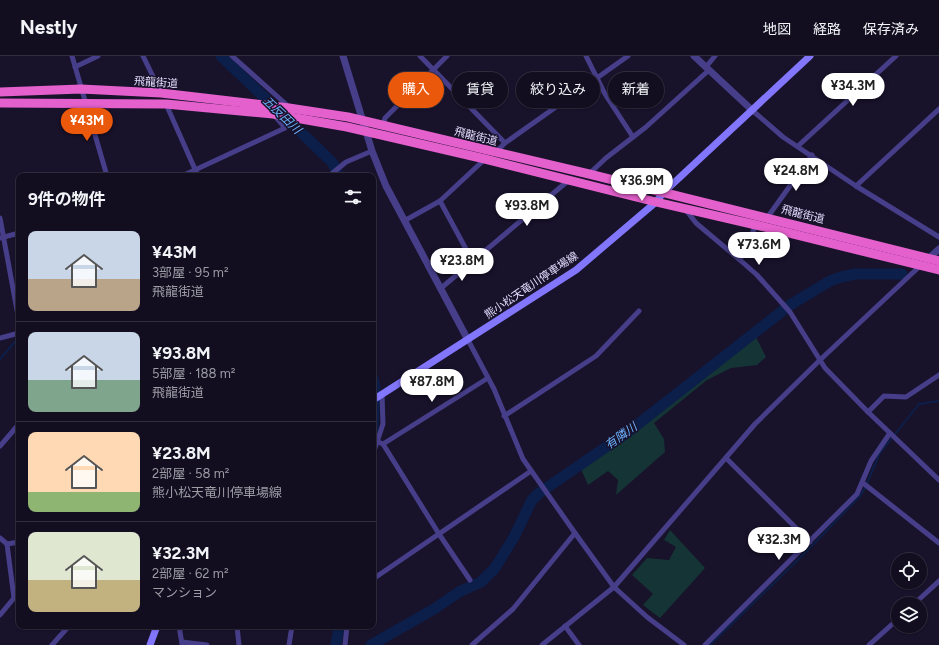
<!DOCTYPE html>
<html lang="ja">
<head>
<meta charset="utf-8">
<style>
	body { margin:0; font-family:Figtree,"Noto Sans JP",sans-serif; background:#1b1729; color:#f1f3f6; height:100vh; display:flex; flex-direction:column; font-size:15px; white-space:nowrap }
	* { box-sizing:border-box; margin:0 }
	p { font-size:13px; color:#9c9ca5 }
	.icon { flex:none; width:22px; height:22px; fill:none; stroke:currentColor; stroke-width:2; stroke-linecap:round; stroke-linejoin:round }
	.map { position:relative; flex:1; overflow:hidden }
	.sheet { position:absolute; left:16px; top:117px; width:360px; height:456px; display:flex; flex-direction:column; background:#120e20; border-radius:8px; box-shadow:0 1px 3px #0004,0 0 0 1px #312e3e }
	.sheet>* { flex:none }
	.hud { position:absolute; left:388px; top:16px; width:380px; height:36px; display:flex; gap:8px }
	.controls { position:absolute; left:891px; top:497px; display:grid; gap:8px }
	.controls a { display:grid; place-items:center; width:36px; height:36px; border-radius:50%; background:#120e20; box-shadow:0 1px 3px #0004,0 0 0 1px #312e3e; font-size:20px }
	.price { position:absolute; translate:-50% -34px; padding:0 9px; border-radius:14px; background:#fff; color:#222; font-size:13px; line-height:26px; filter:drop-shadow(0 1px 2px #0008) }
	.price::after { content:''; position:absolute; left:50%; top:24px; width:12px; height:9px; margin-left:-6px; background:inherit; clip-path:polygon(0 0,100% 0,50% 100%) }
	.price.on { background:#ea580c; color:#fff }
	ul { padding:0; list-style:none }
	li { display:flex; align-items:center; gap:12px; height:100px; padding:0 12px }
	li+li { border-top:1px solid #312e3e }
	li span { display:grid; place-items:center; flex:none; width:112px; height:80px; border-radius:8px; color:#555 }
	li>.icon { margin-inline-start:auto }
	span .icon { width:48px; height:48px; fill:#fffc; stroke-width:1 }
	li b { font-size:17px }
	h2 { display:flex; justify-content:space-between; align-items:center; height:48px; padding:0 12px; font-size:17px }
	.chip { padding:0 14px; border-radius:18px; background:#120e20; box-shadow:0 1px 3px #0004,0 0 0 1px #312e3e; font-size:14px; line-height:36px }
	.chip.on { background:#ea580c; color:#fff }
	header { display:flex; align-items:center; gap:24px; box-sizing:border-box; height:56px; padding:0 20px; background:#120e20; border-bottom:1px solid #312e3e }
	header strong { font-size:19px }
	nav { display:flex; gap:22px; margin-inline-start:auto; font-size:14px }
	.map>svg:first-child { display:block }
	.green { fill:#153435 }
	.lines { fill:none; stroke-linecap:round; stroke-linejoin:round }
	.stream { stroke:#0c1f4a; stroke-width:2 }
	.river { stroke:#0c1f4a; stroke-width:11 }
	.minor { stroke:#463e89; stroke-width:5 }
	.tertiary { stroke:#463e89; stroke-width:7 }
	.secondary { stroke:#8276fc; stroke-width:7 }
	.trunk { stroke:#e460cc; stroke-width:9 }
	.labels { text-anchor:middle; stroke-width:3; stroke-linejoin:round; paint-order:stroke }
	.street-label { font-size:11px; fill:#e3ddfe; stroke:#18122b }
	.water-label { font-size:12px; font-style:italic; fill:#6db1fc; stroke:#18122b }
</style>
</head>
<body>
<header>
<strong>Nestly</strong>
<nav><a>地図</a><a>経路</a><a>保存済み</a></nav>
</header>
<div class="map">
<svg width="939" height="589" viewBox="0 0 939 589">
	<rect width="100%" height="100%" fill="#18122b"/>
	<g class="green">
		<path d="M 756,281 L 766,301 L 757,309 L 731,312 L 707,324 L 654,367 L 664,383 L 665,396 L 616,439 L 618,424 L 608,415 L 588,429 L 581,413 Z"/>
		<path d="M 670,474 L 705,512 L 660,562 L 643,549 L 653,538 L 632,519 L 647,502 L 669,504 L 676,491 L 664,484 Z"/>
	</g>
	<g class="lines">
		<g class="stream">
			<path d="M 0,303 L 19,281"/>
			<path d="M 710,589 L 804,498 L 860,440 L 865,432 L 880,397 L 919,348 L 939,345"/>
		</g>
		<g class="river">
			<path d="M 221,0 L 332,106 L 339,120"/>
			<path d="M 373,322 L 375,332 L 373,374"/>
			<path d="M 336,589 L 339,570"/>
			<path d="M 371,589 L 434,553 L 459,536 L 481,526 L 495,512 L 514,481 L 532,444 L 539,437 L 628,376 L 790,249 L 830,225 L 841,221 L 855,218 L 902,218"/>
		</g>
		<g class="minor">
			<path d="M 72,0 L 107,120"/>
			<path d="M 143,0 L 161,37"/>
			<path d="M 232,0 L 288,50"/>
			<path d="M 420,0 L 505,87"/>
			<path d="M 586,0 L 605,38 L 633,81"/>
			<path d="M 75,11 L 98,0"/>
			<path d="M 706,11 L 715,0"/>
			<path d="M 166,48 L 198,120"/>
			<path d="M 753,55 L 783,81 L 856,130 L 939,181"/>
			<path d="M 383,69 L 385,62 L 447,0"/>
			<path d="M 798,90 L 896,0"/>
			<path d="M 495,97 L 505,87 L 628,0"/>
			<path d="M 589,118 L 606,102 L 646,71 L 709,14"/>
			<path d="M 182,120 L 285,72 L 274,59"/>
			<path d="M 329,120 L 346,106 L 372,95"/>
			<path d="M 856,130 L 939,53"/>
			<path d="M 440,145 L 473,206"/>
			<path d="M 686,154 L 696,167 L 740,204"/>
			<path d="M 0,162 L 19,265"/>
			<path d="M 767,162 L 812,99"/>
			<path d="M 404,165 L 440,145 L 485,103"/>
			<path d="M 756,169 L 740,204 L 757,219 L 790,256 L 825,312 L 868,356 L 939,424"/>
			<path d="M 0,182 L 19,177"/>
			<path d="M 440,233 L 569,124"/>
			<path d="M 0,282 L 19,277"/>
			<path d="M 468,284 L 494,333 L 523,403 L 575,477 L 614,531 L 647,561 L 684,589"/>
			<path d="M 868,356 L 884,340 L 906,341 L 939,319"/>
			<path d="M 504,360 L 596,300 L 639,255"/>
			<path d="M 378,386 L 383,388 L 488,322"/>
			<path d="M 383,388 L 439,478 L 470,524"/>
			<path d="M 0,390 L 19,368"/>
			<path d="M 373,398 L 383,368 L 382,338"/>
			<path d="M 726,402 L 810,486"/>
			<path d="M 863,427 L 939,487"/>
			<path d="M 0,482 L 7,488 L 14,542"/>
			<path d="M 7,488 L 19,486"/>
			<path d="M 373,523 L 531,415"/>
			<path d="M 914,548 L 939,525"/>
			<path d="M 0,559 L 14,542 L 19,541"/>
			<path d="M 179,570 L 182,588"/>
			<path d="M 237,570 L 239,589"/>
			<path d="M 565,570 L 579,589"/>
			<path d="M 182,586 L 207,589"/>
			<path d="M 52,589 L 69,570"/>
			<path d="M 289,589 L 292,570"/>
			<path d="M 345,589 L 347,570"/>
			<path d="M 472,589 L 513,553 L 575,477"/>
			<path d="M 542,589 L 614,531 L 755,368 L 820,304 L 921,209"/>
			<path d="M 705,589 L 857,438 L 871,405 L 890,377"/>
			<path d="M 869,589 L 898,563"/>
		</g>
		<g class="tertiary">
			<path d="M 343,0 L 372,95 L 386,130 L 468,284"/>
			<path d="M 694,0 L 753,55"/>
			<path d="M 928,203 L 939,193"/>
		</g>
		<g class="secondary">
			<path d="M 373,344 L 576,214 L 656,146 L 663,137 L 810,0"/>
			<path d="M 150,589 L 157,570"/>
		</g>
		<g class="trunk">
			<path d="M 0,36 L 81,33 L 161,37 L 289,52 L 348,61 L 589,118 L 939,205"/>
			<path d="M 0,47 L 166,48 L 273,58 L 347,71 L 485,103 L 656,146 L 756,169 L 939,214"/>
		</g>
	</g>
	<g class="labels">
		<g class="street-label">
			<text transform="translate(156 26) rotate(4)" y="4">飛龍街道</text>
			<text transform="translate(476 80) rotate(14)" y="4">飛龍街道</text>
			<text transform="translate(803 158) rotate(14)" y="4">飛龍街道</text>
			<text transform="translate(531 229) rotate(-34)" y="4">熊小松天竜川停車場線</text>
		</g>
		<g class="water-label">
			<text transform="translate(282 59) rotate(44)" y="4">五反田川</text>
			<text transform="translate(621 380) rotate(-36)" y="4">有隣川</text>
		</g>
	</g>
</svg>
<div class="controls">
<a><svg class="icon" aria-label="locate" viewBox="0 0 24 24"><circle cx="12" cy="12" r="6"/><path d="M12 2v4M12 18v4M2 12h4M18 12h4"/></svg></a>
<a><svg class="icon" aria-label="layers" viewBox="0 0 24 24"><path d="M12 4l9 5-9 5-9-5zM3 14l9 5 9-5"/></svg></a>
</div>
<b class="price" style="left:853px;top:51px">¥34.3M</b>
<b class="price on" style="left:87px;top:86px">¥43M</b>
<b class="price" style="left:796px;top:136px">¥24.8M</b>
<b class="price" style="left:642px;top:146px">¥36.9M</b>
<b class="price" style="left:527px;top:171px">¥93.8M</b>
<b class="price" style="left:759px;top:210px">¥73.6M</b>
<b class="price" style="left:462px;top:226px">¥23.8M</b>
<b class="price" style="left:432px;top:347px">¥87.8M</b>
<b class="price" style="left:779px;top:505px">¥32.3M</b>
<div class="hud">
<a class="chip on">購入</a>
<a class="chip">賃貸</a>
<a class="chip">絞り込み</a>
<a class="chip">新着</a>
</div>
<section class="sheet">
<h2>9件の物件<svg class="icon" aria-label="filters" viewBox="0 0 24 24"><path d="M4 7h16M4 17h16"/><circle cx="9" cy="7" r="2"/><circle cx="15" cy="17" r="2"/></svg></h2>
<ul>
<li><span style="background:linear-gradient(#c9d6e8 60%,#b9a48a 0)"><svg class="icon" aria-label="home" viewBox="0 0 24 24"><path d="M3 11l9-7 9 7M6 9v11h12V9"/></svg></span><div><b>¥43M</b><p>3部屋 · 95 m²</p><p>飛龍街道</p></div></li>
<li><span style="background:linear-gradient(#c9d6e8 60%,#7fa58c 0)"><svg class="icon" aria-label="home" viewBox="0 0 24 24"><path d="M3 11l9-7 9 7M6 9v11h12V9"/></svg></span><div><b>¥93.8M</b><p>5部屋 · 188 m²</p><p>飛龍街道</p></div></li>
<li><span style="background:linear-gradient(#ffd9b3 75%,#8fb573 0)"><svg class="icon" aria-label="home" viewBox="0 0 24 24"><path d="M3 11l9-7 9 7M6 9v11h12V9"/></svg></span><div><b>¥23.8M</b><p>2部屋 · 58 m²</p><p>熊小松天竜川停車場線</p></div></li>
<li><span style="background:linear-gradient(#dfe7d0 60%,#c2b280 0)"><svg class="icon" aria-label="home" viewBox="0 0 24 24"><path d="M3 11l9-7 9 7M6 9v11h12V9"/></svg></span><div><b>¥32.3M</b><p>2部屋 · 62 m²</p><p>マンション</p></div></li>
</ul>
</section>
</div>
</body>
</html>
